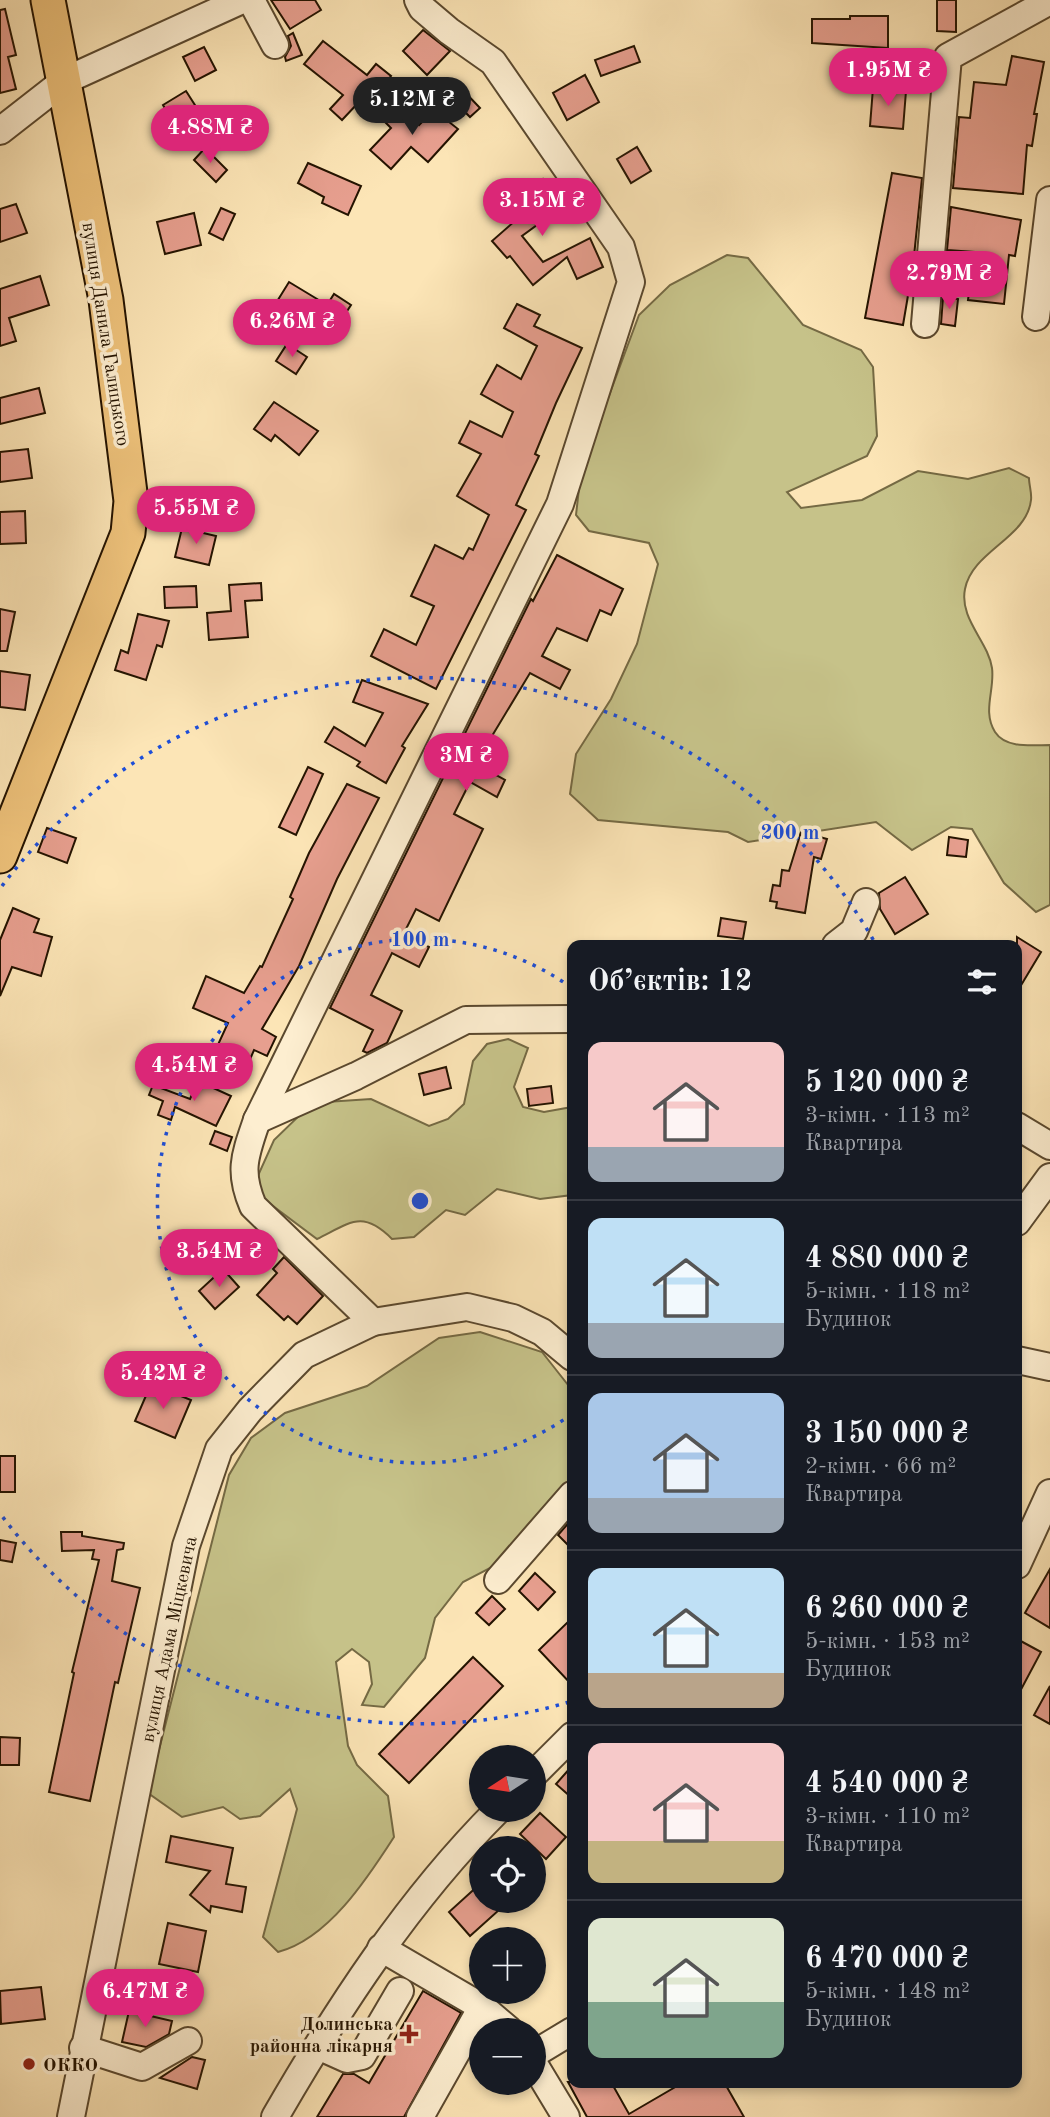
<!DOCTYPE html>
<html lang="uk">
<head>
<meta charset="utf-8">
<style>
	body { margin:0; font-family:"Old Standard TT",serif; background:#20242c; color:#f1f3f6; height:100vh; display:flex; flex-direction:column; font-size:26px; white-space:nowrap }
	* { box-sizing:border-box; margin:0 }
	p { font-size:23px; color:#9ea1a6 }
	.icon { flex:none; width:38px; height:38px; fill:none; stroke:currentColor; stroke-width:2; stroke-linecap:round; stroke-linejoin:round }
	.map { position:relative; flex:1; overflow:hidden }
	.sheet { position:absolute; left:567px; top:940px; width:455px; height:1148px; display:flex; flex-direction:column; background:#171b24; border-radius:14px; box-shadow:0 4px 10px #0003 }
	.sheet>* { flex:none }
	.needle { width:46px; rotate:258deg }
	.buttons { position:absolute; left:469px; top:1745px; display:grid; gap:14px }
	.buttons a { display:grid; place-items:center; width:77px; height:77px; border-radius:50%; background:#171b24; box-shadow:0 4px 10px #0003; font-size:35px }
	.price { position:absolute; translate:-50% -60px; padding:0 16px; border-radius:24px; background:#db2777; color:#fff; font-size:23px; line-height:46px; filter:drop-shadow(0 2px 4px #0008) }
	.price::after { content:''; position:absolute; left:50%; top:42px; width:21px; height:16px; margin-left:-10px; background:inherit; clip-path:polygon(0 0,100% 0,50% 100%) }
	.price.on { background:#222; color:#fff }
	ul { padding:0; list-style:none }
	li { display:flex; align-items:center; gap:21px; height:175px; padding:0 21px }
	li+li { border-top:2px solid #363941 }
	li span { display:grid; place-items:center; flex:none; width:196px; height:140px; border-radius:14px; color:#555 }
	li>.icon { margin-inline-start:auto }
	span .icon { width:84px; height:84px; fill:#fffc; stroke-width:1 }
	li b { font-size:30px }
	h2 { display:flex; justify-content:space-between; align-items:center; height:84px; padding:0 21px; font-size:30px }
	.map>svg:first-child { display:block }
	.green { fill:#c6c289; stroke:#756a44; stroke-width:2 }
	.building { fill:#e79f8f; stroke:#241300; stroke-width:2 }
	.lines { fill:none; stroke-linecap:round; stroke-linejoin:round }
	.minor-casing { stroke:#5a482e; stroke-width:30 }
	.major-casing { stroke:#241300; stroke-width:37 }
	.minor { stroke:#fdeed0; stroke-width:26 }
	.major { stroke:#eec27b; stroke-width:33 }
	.ring { fill:none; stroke:#1d4ed8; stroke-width:3.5; stroke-dasharray:3.5 7 }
	.poi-dot { fill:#8f2418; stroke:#fdeed0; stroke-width:2.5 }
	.labels { text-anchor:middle; stroke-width:7; stroke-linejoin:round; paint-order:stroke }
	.street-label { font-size:19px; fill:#241300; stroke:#fdeed0 }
	.poi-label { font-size:19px; font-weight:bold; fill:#241300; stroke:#fdeed0; text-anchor:end }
	.centre { fill:#1d4ed8; stroke:#fdeed0; stroke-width:3.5 }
	.ring-label { font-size:21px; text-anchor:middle; font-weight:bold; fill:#1d4ed8; stroke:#fdeed0; stroke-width:7; stroke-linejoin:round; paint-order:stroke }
</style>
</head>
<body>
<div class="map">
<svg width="1050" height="2117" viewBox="0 0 1050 2117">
	<rect width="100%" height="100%" fill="#fce5b6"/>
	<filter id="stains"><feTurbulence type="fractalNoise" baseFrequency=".00286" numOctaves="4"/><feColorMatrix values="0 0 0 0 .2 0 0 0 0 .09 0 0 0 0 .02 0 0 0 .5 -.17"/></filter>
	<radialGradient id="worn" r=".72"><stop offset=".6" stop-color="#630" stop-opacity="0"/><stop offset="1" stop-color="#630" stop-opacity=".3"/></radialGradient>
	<g class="green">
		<path d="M 727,255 L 748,258 L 803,325 L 861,350 L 873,367 L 877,436 L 867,456 L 787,492 L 801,508 L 862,500 L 918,471 L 968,479 L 1009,468 L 1029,478 C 1029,485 1032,493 1031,500 C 1027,538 972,551 965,589 C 959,619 988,641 992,668 C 995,690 982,711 995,732 C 1006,749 1033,745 1050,745 L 1050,905 L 1036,912 L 1004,883 L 972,829 L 951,827 L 912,850 L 876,822 L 748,842 L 728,832 L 598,820 L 570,794 L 576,754 L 611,699 L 637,644 L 658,564 L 649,543 L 589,531 L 576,515 L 581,471 L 639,315 L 670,285 Z"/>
		<path d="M 508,1039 L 528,1048 L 514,1087 L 523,1107 L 544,1112 L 572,1107 L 572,1195 L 540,1199 L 497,1189 L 465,1215 L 446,1210 L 414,1237 L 392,1239 C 362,1209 350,1223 317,1239 L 265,1200 L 256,1180 L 274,1140 L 306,1109 L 326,1102 L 371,1099 L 429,1126 L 448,1119 L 464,1104 L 473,1061 L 487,1044 Z"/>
		<path d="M 480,1332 L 542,1352 L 572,1390 L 572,1493 L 515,1555 L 463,1582 L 435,1618 L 425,1658 L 384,1707 L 362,1705 L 372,1684 L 369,1662 L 352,1649 L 336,1662 L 348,1746 L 357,1765 L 388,1796 L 394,1837 C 367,1879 328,1939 278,1952 L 263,1937 L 297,1809 L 290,1789 L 260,1816 L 240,1819 L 223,1807 L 182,1817 L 148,1793 L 229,1475 L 251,1438 L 285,1413 L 367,1386 L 439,1338 Z"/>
	</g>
	<g class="building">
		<path d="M 271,0 L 315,0 L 321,10 L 290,29 Z"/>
		<path d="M 937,0 L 956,0 L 956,32 L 937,31 Z"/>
		<path d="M 5,9 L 16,55 L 8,57 L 16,89 L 0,93 L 0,10 Z"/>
		<path d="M 850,16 L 888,16 L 888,48 L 812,43 L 812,19 L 850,19 Z"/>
		<path d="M 423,30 L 450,51 L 427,75 L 403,51 Z"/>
		<path d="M 293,33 L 302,55 L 286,61 L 285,57 L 291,46 L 288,36 Z"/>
		<path d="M 323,41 L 367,75 L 376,64 L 391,76 L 379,91 L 373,87 L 342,120 L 330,109 L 343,95 L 304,64 Z"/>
		<path d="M 634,46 L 640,62 L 601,76 L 595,60 Z"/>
		<path d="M 204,47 L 216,70 L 195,81 L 183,57 Z"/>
		<path d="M 1012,56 L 1044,62 L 1034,114 L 1037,114 L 1032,146 L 1027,145 L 1023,194 L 953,188 L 959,117 L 970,118 L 974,82 L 1006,85 Z"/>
		<path d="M 585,75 L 599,102 L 567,120 L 553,93 Z"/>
		<path d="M 459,86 L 480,108 L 470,117 L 449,96 Z"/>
		<path d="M 873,88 L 906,91 L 903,129 L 870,126 Z"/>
		<path d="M 186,91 L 200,113 L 176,127 L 163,105 Z"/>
		<path d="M 397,105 L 419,125 L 434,110 L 458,129 L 428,162 L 411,147 L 391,169 L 370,150 L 391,128 L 383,120 Z"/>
		<path d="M 243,111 L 266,131 L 251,148 L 228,128 Z"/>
		<path d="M 637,147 L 651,171 L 631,183 L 617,159 Z"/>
		<path d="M 205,148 L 227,170 L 216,182 L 194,160 Z"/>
		<path d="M 308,163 L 361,186 L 348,215 L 322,203 L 324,197 L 298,183 Z"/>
		<path d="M 892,173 L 922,178 L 913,266 L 903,325 L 865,318 Z"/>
		<path d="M 543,179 L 563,206 L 522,236 L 543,262 L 590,238 L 603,267 L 577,279 L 567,257 L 533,285 L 510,256 L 507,258 L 492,241 L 524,213 L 514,201 Z"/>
		<path d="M 16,204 L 27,233 L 0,242 L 0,209 Z"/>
		<path d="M 951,207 L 1021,220 L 1015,256 L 1009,255 L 1004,304 L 968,300 L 974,252 L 947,250 Z"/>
		<path d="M 221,208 L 235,214 L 223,240 L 209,233 Z"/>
		<path d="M 194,213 L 201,245 L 165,254 L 157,222 Z"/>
		<path d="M 40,276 L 49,305 L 9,318 L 16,341 L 0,346 L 0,289 Z"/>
		<path d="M 289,282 L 327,305 L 334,294 L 351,305 L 336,328 L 313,313 L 299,335 L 268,316 Z"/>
		<path d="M 943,297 L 958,299 L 955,326 L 941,324 Z"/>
		<path d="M 517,304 L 540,315 L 534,326 L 582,348 L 556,403 L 535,454 L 539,456 L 516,505 L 526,510 L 436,689 L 371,656 L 384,629 L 416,645 L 434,606 L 411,596 L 435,545 L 463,559 L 469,548 L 473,550 L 489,515 L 457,496 L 481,454 L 459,443 L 470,421 L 502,437 L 513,412 L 481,394 L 497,365 L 521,379 L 537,346 L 504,328 Z"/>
		<path d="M 287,344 L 307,357 L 296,374 L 276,361 Z"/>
		<path d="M 39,388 L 45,413 L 0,424 L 0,398 Z"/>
		<path d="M 274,402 L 318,431 L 299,455 L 275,435 L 271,441 L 254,429 Z"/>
		<path d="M 28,449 L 32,478 L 0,482 L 0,452 Z"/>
		<path d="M 25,511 L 26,543 L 0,544 L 0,512 Z"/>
		<path d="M 182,528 L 216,536 L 209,565 L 175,557 Z"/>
		<path d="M 557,555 L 623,589 L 611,615 L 600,610 L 587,641 L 557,628 L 542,656 L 570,670 L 560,689 L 530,673 L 492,736 L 478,765 L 505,780 L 497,797 L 470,782 L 454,814 L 483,829 L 439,921 L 416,909 L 403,935 L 429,947 L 419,967 L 392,953 L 371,995 L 402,1011 L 387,1043 L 367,1053 L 363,1051 L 373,1030 L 330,1008 L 531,599 L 533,601 Z"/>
		<path d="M 261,583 L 262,600 L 245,601 L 248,637 L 209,640 L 207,613 L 231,611 L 229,585 Z"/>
		<path d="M 196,586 L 197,607 L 165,608 L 164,587 Z"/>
		<path d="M 0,609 L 15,612 L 7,651 L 0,651 Z"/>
		<path d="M 138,614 L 169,621 L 162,647 L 157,645 L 146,680 L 115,670 L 121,650 L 128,653 Z"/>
		<path d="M 0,671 L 30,675 L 25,710 L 0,707 Z"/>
		<path d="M 362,680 L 428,704 L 402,746 L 405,748 L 386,783 L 357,766 L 360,762 L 325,742 L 334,727 L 365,746 L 383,713 L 353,702 Z"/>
		<path d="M 308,767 L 323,774 L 296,835 L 279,827 Z"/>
		<path d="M 347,784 L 379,798 L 337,879 L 299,966 L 262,1029 L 276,1037 L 267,1056 L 254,1050 L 248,1064 L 216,1049 L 228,1023 L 193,1008 L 206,976 L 244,993 L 260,966 L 262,967 L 293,899 L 290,897 L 309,853 Z"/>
		<path d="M 47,828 L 76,838 L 67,863 L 38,852 Z"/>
		<path d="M 801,832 L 827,839 L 821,859 L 814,857 L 805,913 L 776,908 L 777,902 L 770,901 L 773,885 L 780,886 L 782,870 L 789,871 Z"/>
		<path d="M 949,837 L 968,840 L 966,857 L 947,855 Z"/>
		<path d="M 905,877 L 928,914 L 895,934 L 880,909 L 879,893 Z"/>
		<path d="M 13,908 L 39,919 L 34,932 L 52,937 L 41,976 L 12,967 L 0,996 L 0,940 Z"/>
		<path d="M 721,918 L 746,922 L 743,939 L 718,936 Z"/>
		<path d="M 1017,937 L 1041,952 L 1017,992 Z"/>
		<path d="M 446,1067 L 451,1088 L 424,1095 L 419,1074 Z"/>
		<path d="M 198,1081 L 231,1096 L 216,1126 L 175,1107 L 171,1120 L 158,1115 L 163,1101 L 149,1095 L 153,1085 L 190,1099 Z"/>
		<path d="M 551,1086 L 553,1103 L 529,1106 L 527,1089 Z"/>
		<path d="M 215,1131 L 232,1137 L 227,1151 L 210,1144 Z"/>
		<path d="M 284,1257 L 323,1296 L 297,1324 L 288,1316 L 284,1320 L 257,1295 L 277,1273 L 273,1269 Z"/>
		<path d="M 223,1269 L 239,1287 L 215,1309 L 199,1291 Z"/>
		<path d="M 151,1384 L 191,1400 L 175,1438 L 135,1421 Z"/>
		<rect x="0" y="1456" width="15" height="36"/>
		<path d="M 572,1519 L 572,1549 L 558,1535 Z"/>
		<path d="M 61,1532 L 82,1532 L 82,1536 L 124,1543 L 123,1549 L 117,1550 L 112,1581 L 140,1588 L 118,1683 L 115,1682 L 90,1801 L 49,1792 L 74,1673 L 72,1672 L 99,1560 L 92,1559 L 94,1550 L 62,1551 Z"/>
		<path d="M 0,1540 L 16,1543 L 12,1562 L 0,1560 Z"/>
		<path d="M 1050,1569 L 1050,1628 L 1025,1613 Z"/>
		<path d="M 535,1573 L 555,1592 L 538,1610 L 519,1591 Z"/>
		<path d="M 492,1596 L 505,1609 L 489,1625 L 476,1613 Z"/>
		<path d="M 572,1618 L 572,1685 L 539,1650 Z"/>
		<path d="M 1017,1639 L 1041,1652 L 1017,1697 Z"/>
		<path d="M 473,1657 L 503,1686 L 409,1783 L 379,1754 Z"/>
		<path d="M 1050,1686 L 1050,1724 L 1034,1715 Z"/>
		<path d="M 0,1737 L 20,1738 L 19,1765 L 0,1765 Z"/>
		<path d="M 572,1766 L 572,1798 L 556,1784 Z"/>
		<path d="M 540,1813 L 566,1837 L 546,1859 L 520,1834 Z"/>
		<path d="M 171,1836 L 233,1848 L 226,1884 L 246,1887 L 242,1912 L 211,1906 L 210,1912 L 190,1895 L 210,1871 L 166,1862 Z"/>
		<path d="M 481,1883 L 481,1900 L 490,1900 L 499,1910 L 470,1936 L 449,1912 Z"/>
		<path d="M 168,1923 L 206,1931 L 198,1972 L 159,1964 Z"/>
		<path d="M 41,1987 L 45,2019 L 1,2024 L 0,1991 Z"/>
		<path d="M 423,1991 L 461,2013 L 404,2117 L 317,2117 L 343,2074 L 354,2074 L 369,2083 Z"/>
		<path d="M 129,2011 L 172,2021 L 169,2034 L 146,2047 L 122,2042 Z"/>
		<path d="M 192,2057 L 205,2060 L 197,2089 L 160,2078 Z"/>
		<path d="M 568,2082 L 611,2082 L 629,2114 L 684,2082 L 724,2082 L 744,2117 L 587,2117 Z"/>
	</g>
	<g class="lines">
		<defs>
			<g id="minor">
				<path d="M 251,0 L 275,45"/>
				<path d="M 0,131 L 64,81 L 242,0"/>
				<path d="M 1036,317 L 1050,200"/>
				<path d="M 925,324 L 948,57 L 1050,1"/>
				<path d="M 836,945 L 854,931 L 866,902"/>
				<path d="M 257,1120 L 356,1076 L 466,1020 L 572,1019"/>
				<path d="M 1017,1126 L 1050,1146"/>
				<path d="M 1017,1222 L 1050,1177"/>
				<path d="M 373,1322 L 253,1206 C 238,1171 245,1155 257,1120 L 560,504 L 631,282 L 621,247 L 493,62 L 449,31 L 422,8 L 418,0"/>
				<path d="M 1017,1360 L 1050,1367"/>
				<path d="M 1017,1565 L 1050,1493"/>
				<path d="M 498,1580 L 572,1495"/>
				<path d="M 534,1774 L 572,1736"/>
				<path d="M 381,1948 L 482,2007 L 509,2030"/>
				<path d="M 318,2046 L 347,2059 L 362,2056 L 400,1991"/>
				<path d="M 83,2048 L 142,2067 L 188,2041"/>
				<path d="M 534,2054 L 572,2031"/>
				<path d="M 534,2064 L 566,2117"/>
				<path d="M 71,2117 L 186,1546 L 219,1449 L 250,1410 L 304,1355 L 373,1322 L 467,1307 L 513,1318 L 542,1332 L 572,1357"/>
				<path d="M 275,2117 C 338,2008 409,1899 498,1810"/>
				<path d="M 420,2117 L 482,2007"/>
			</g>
			<path id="major" d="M 0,856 L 128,533 L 131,501 L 106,300 L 48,0"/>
		</defs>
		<use href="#minor" class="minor-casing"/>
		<use href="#major" class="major-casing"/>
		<use href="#minor" class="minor"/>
		<use href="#major" class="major"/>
	</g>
	<g class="ring">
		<path d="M572 1414A262 262 0 1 1 572 988"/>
		<path d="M569 1702A523 523 0 0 1 2 1516M2 886A523 523 0 0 1 875 943"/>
	</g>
	<g class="poi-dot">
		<path d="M405.5 2023.5h7v7h7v7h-7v7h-7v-7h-7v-7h7z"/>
		<circle cx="29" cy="2064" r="7"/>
	</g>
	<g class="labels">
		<g class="street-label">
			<text transform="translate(107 334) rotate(81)" y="7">вулиця Данила Галицького</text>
			<text transform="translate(168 1639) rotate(-78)" y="7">вулиця Адама Міцкевича</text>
		</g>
		<g class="poi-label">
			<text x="393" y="2030">Долинська<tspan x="393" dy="22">районна лікарня</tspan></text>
			<text x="43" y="2071" text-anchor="start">ОККО</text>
		</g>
	</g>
	<circle cx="420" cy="1201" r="10" class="centre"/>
	<g class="ring-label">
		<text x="790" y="839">200 m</text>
		<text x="420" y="946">100 m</text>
	</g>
	<rect width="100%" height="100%" filter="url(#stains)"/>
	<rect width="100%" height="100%" fill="url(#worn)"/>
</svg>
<div class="buttons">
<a><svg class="needle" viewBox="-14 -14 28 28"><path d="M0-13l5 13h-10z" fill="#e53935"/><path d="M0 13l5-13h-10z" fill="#9ea1a6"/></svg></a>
<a><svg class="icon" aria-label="locate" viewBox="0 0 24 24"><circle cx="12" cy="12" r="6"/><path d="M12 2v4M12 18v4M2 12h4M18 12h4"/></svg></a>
<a>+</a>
<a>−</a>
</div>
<b class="price" style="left:888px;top:108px">1.95M ₴</b>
<b class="price on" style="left:412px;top:137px">5.12M ₴</b>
<b class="price" style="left:210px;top:165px">4.88M ₴</b>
<b class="price" style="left:542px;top:238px">3.15M ₴</b>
<b class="price" style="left:949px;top:311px">2.79M ₴</b>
<b class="price" style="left:292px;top:359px">6.26M ₴</b>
<b class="price" style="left:196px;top:546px">5.55M ₴</b>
<b class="price" style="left:466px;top:793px">3M ₴</b>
<b class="price" style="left:194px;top:1103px">4.54M ₴</b>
<b class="price" style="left:219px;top:1289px">3.54M ₴</b>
<b class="price" style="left:163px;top:1411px">5.42M ₴</b>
<b class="price" style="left:145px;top:2029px">6.47M ₴</b>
<section class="sheet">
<h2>Об’єктів: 12<svg class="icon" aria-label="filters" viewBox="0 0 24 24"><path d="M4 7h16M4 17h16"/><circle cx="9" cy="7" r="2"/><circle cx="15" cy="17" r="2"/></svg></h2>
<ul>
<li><span style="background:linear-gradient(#f6c9c9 75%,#9aa5b1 0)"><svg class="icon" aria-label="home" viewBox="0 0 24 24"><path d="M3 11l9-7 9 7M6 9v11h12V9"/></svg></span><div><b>5 120 000 ₴</b><p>3-кімн. · 113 m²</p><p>Квартира</p></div></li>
<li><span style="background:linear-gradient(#bfe0f5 75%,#9aa5b1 0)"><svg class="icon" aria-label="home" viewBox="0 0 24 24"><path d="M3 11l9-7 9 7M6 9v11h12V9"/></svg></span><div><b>4 880 000 ₴</b><p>5-кімн. · 118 m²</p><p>Будинок</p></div></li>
<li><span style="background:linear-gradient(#a9c7e8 75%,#9aa5b1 0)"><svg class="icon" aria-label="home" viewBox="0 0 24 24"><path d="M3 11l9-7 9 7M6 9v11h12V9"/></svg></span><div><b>3 150 000 ₴</b><p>2-кімн. · 66 m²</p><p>Квартира</p></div></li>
<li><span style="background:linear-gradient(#bfe0f5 75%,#b9a48a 0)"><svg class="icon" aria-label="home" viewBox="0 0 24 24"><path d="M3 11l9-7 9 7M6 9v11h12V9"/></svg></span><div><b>6 260 000 ₴</b><p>5-кімн. · 153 m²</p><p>Будинок</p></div></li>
<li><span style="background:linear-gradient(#f6c9c9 70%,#c2b280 0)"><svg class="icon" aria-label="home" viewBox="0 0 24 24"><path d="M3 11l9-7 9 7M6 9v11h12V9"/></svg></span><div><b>4 540 000 ₴</b><p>3-кімн. · 110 m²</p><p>Квартира</p></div></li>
<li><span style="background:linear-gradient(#dfe7d0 60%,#7fa58c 0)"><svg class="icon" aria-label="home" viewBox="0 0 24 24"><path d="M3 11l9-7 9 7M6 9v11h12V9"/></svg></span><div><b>6 470 000 ₴</b><p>5-кімн. · 148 m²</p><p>Будинок</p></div></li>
</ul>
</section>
</div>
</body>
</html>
